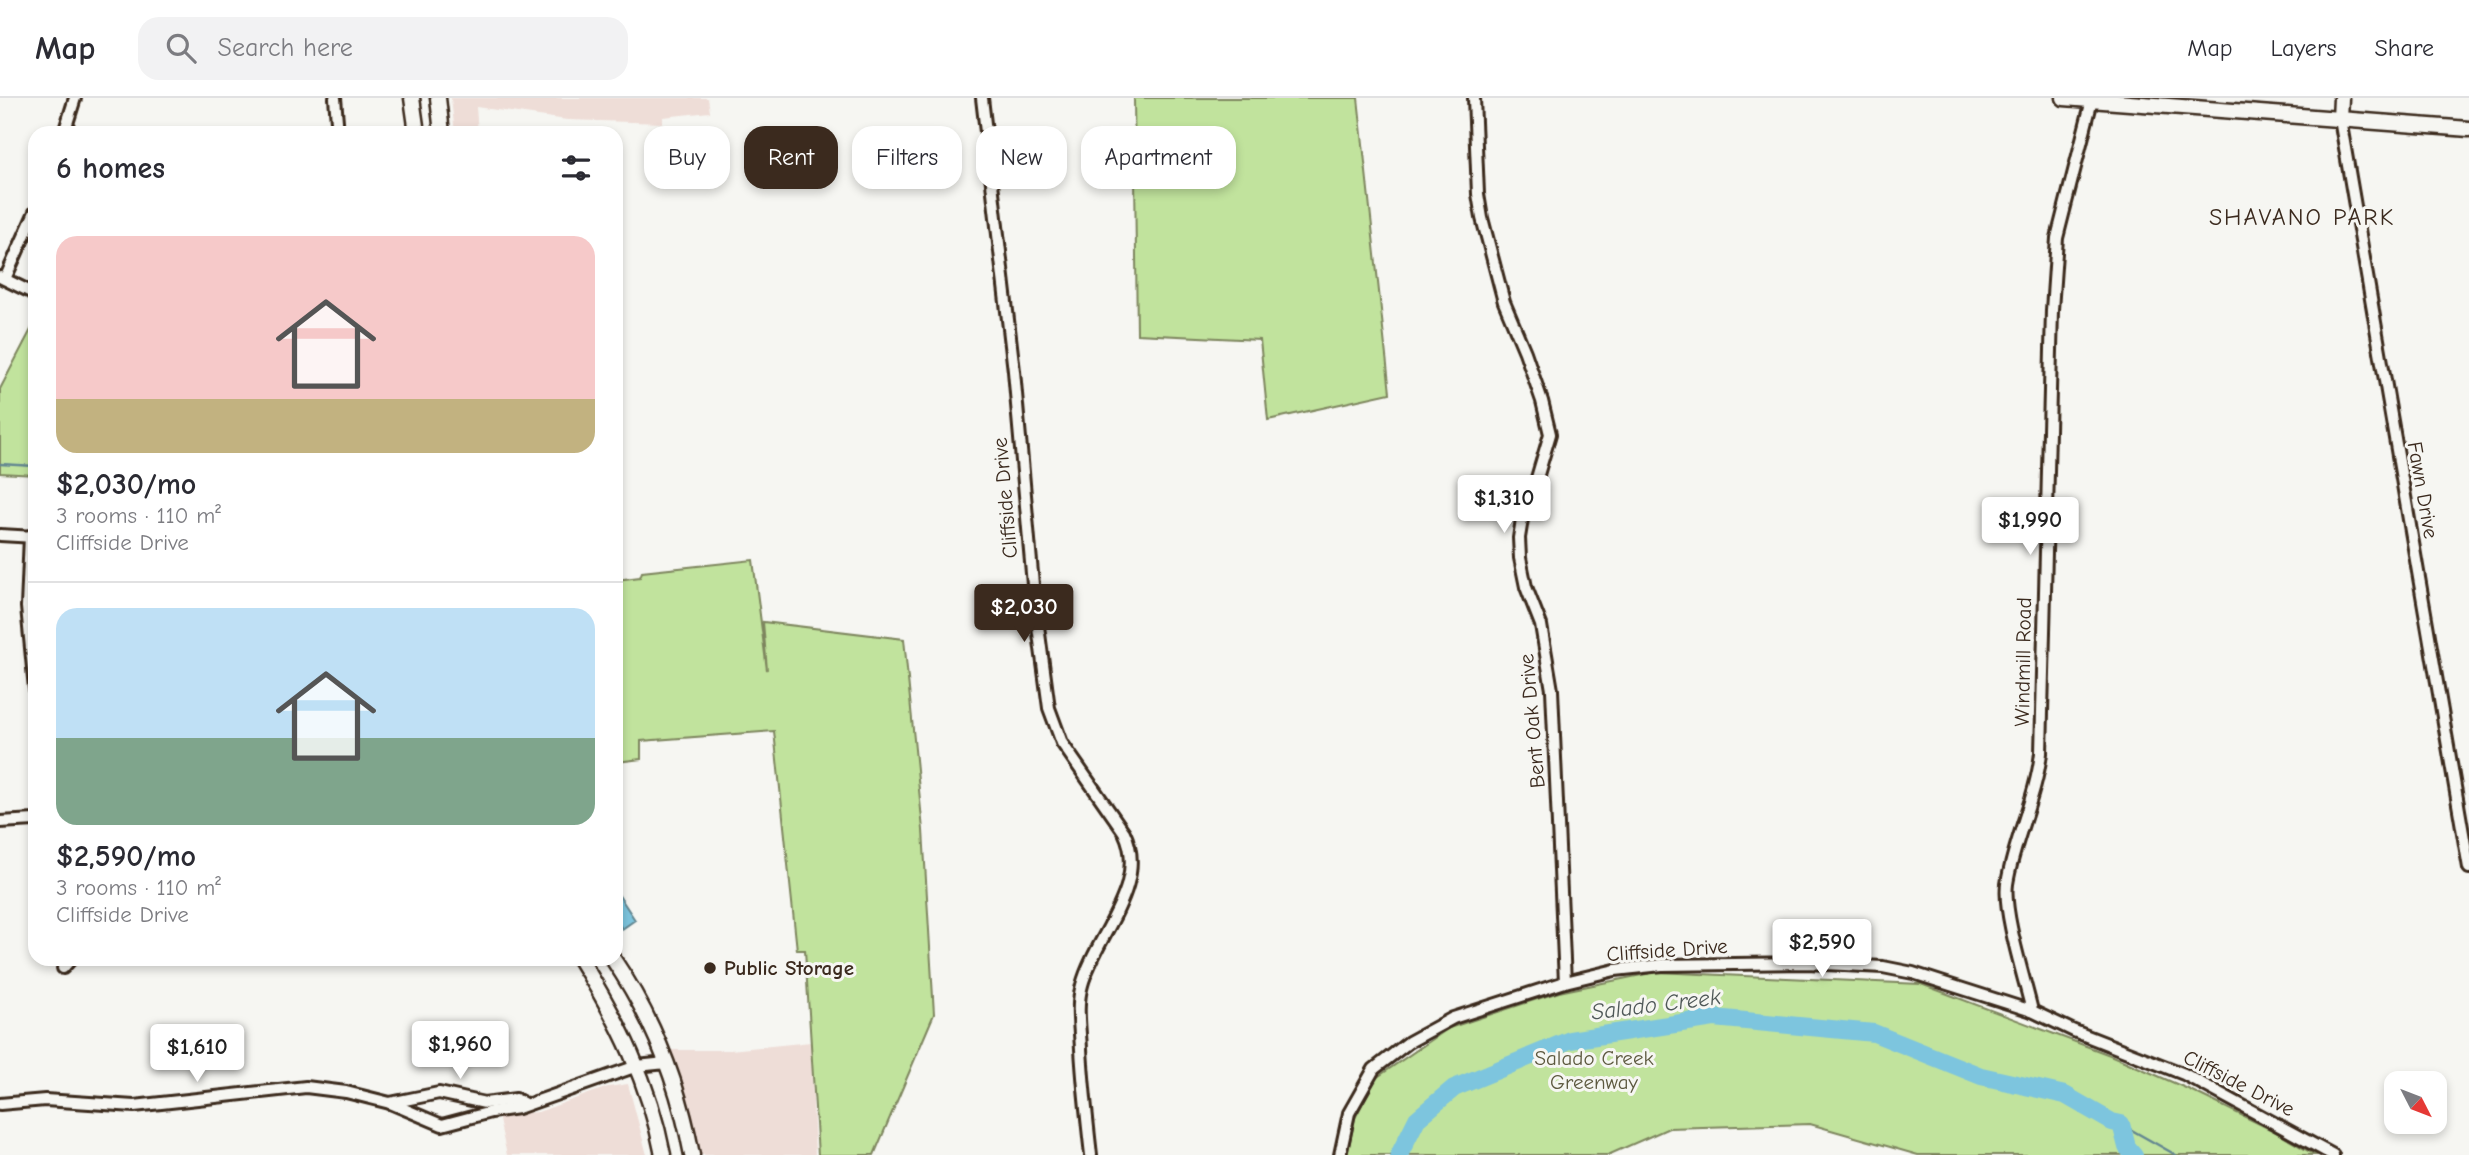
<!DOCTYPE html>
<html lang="en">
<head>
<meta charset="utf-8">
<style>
	body { margin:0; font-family:"Comic Neue",sans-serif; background:#f2f2f3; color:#2b2b33; height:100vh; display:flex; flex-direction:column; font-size:26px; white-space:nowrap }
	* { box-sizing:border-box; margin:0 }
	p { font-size:23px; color:#7c7c81 }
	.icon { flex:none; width:38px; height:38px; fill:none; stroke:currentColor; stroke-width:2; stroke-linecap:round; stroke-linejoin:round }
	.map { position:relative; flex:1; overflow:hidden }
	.sheet { position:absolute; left:28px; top:28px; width:595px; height:840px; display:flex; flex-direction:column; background:#fff; border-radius:21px; box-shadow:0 4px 10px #0003 }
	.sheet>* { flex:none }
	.hud { position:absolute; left:644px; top:28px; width:665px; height:63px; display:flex; gap:14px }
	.needle { width:46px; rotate:132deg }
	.fabs { position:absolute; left:2384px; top:973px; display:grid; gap:14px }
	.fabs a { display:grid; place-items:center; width:63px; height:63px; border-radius:14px; background:#fff; box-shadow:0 4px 10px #0003; font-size:35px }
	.price { position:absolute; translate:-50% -60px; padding:0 16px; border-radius:7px; background:#fff; color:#222; font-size:23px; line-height:46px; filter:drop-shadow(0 2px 4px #0008) }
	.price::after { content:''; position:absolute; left:50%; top:42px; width:21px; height:16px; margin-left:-10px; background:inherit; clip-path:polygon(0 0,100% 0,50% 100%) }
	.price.selected { background:#3b2a1e; color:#fff }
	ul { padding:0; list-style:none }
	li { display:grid; align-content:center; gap:14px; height:371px; padding:0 28px }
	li+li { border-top:2px solid #e1e1e2 }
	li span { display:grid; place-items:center; height:217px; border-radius:21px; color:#555 }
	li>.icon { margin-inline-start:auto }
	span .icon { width:126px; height:126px; fill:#fffc; stroke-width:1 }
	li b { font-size:30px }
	h2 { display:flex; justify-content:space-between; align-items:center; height:84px; padding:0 28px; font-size:30px }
	.pill { padding:0 24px; border-radius:21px; background:#fff; box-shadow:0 4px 10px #0003; font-size:24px; line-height:63px }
	.pill.selected { background:#3b2a1e; color:#fff }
	header { display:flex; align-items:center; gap:42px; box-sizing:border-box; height:98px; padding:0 35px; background:#fff; border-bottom:2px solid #e1e1e2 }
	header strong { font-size:33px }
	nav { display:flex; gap:38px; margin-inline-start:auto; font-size:24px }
	.search { width:490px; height:63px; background:#f2f2f3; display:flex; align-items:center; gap:18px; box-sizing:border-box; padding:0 24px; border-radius:21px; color:#7c7c81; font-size:26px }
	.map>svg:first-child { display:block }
	.built { fill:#eeddd7 }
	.green { fill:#c1e39d; stroke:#7e865e; stroke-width:2 }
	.water { fill:#7dc5de; stroke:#638791; stroke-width:2 }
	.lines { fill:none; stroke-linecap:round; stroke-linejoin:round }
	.stream { stroke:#638791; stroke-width:2.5 }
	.river { stroke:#7dc5de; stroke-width:18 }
	.minor-casing { stroke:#3b2a1e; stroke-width:16 }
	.major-casing { stroke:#3b2a1e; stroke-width:19 }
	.minor { stroke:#f6f6f2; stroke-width:10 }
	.major { stroke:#f6f6f2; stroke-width:14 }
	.poi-dot { fill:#3b2a1e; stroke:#f6f6f2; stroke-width:2.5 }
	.labels { text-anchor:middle; stroke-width:6; stroke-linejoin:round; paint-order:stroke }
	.street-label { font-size:21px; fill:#3b2a1e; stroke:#f6f6f2 }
	.poi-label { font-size:21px; font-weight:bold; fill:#3b2a1e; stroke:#f6f6f2; text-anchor:start }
	.park-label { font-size:21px; fill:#5c583e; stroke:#f6f6f2 }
	.water-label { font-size:23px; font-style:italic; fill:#4f5858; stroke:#f6f6f2 }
	.quarter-label { font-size:24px; letter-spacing:2px; fill:#3b2a1e; stroke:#f6f6f2 }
</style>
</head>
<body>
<header>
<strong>Map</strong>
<div class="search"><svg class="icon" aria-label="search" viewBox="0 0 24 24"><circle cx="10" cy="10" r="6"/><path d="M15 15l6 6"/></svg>Search here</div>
<nav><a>Map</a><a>Layers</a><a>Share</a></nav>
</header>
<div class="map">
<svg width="2469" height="1057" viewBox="0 0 2469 1057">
	<rect width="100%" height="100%" fill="#f6f6f2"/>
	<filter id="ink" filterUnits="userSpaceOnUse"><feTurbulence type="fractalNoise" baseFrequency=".0143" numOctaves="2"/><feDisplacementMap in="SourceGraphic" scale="14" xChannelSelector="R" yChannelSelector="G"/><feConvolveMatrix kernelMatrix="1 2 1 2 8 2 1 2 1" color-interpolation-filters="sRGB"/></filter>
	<g filter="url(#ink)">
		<g class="built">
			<path d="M 451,0 L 708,0 L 710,14 L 663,19 L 663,25 L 567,22 L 476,9 L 478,35 L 455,35 Z"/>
			<path d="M 811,944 L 815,1057 L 698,1057 L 692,1023 L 670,952 L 730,952 Z"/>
			<path d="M 628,986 L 647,1057 L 507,1057 L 498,1018 L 538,1014 L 608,989 Z"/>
		</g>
		<g class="green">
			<path d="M 1134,0 L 1358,0 L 1390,295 L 1268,322 L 1260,242 L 1137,236 Z"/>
			<path d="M 35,224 L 35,377 L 0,375 L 0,291 Z"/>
			<path d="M 753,462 L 767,572 L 763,524 L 904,541 L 923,732 L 934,916 L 874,1057 L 818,1057 L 805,852 L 797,852 L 774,633 L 641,643 L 641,661 L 616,664 L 616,482 L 640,479 L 642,474 Z"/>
			<path d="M 1656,874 L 1921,886 L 2110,957 L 2188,991 L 2272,1032 L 2315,1057 L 1918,1057 L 1810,1026 L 1669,1030 L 1608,1057 L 1347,1057 L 1355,1020 L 1376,980 L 1449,930 L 1559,894 Z"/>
		</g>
		<path class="water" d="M 616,793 L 635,822 L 622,831 L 616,821 Z"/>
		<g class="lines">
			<g class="stream">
				<path d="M 0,366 L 35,368"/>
				<path d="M 2121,1026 L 2176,1057"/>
			</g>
			<path class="river" d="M 1399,1057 L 1417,1021 L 1454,990 L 1570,942 L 1714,920 L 1874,935 L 1981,978 L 2065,997 L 2112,1024 L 2121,1026 L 2127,1049 L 2134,1057"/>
			<defs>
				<g id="minor">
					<path d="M 335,0 L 338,35"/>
					<path d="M 982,0 L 1014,273 L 1034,498 L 1049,610 L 1062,645 L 1124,734 C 1150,787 1095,838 1082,887 C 1076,908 1080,929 1081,951 C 1083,986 1087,1022 1091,1057"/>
					<path d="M 1474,0 L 1478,96 L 1482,120 L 1504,204 L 1525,254 L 1542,303 L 1550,336 L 1537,380 L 1523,415 L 1519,440 L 1520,460 L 1526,489 L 1541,527 L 1552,592 L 1565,884"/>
					<path d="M 2340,21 L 2469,770"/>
					<path d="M 64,35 L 75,0"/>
					<path d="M 0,179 L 35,196"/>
					<path d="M 5,181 L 35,114"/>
					<path d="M 0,437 L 35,439"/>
					<path d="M 30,438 L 27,509 L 35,591"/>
					<path d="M 0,724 L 35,722"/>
					<path d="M 63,870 L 71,861"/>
					<path d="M 2032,913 C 2025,882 2003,815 2007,786 C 2014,741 2036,700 2041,655 L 2052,212 L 2057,140 L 2092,2"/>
					<path d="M 390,1005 L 439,995 L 485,1005 L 516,1001 L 525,1006"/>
					<path d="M 0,1006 L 45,1002 L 134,1008 L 306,989 L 346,994 L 390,1005 L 442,1027 L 491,1014 L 518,1010 L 637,968 L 666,965"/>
					<path d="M 1340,1057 L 1349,1015 L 1374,971 L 1409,944 L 1453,920 L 1565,884 L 1615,872 L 1662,867 L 1807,865 L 1883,869 L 1913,875 L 2032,913 L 2074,933 L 2184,976 L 2333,1057"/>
				</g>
				<g id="major">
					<path d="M 412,0 L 417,35"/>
					<path d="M 438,0 L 442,35"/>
					<path d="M 2064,0 L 2469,31"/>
					<path d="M 2340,21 L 2341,0"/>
					<path d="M 580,861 C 619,924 649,984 663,1057"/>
					<path d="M 613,861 C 653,920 679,988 692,1057"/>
				</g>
			</defs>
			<use href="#minor" class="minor-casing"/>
			<use href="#major" class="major-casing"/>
			<use href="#minor" class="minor"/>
			<use href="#major" class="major"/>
		</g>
	</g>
	<circle class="poi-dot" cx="710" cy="870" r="7"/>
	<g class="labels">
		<g class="street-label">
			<text transform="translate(2423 392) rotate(80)" y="7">Fawn Drive</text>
			<text transform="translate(1005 400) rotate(-95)" y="7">Cliffside Drive</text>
			<text transform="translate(2023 564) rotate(-89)" y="7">Windmill Road</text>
			<text transform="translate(1532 623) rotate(-95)" y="7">Bent Oak Drive</text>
			<text transform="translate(1667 852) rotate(-4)" y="7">Cliffside Drive</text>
			<text transform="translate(2239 985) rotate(27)" y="7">Cliffside Drive</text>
		</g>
		<g class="poi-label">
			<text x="724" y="877">Public Storage</text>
		</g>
		<g class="park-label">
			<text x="1594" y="967">Salado Creek<tspan x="1594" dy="24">Greenway</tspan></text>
		</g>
		<g class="water-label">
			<text transform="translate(1656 906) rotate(-7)" y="8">Salado Creek</text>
		</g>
		<g class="quarter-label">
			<text x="2302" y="127">SHAVANO PARK</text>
		</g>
	</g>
</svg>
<div class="fabs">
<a><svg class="needle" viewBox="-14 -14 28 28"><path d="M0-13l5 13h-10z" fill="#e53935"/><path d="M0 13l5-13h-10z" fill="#7c7c81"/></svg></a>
</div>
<b class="price" style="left:1504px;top:437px">$1,310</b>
<b class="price" style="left:2030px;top:459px">$1,990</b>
<b class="price selected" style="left:1024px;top:546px">$2,030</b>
<b class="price" style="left:1822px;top:881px">$2,590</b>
<b class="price" style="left:460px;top:983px">$1,960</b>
<b class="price" style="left:197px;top:986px">$1,610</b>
<div class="hud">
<a class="pill">Buy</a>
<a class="pill selected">Rent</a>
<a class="pill">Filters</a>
<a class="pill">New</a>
<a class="pill">Apartment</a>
</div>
<section class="sheet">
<h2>6 homes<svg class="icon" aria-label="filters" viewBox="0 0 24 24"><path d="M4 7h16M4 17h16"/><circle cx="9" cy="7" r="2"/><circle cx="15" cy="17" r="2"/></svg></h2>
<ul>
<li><span style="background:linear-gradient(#f6c9c9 75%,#c2b280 0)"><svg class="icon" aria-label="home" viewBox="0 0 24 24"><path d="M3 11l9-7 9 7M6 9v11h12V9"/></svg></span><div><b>$2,030/mo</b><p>3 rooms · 110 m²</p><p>Cliffside Drive</p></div></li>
<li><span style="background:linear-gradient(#bfe0f5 60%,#7fa58c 0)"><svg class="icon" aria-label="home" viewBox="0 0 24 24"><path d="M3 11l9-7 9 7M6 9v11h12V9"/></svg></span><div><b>$2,590/mo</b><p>3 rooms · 110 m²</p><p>Cliffside Drive</p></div></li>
</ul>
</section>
</div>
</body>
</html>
